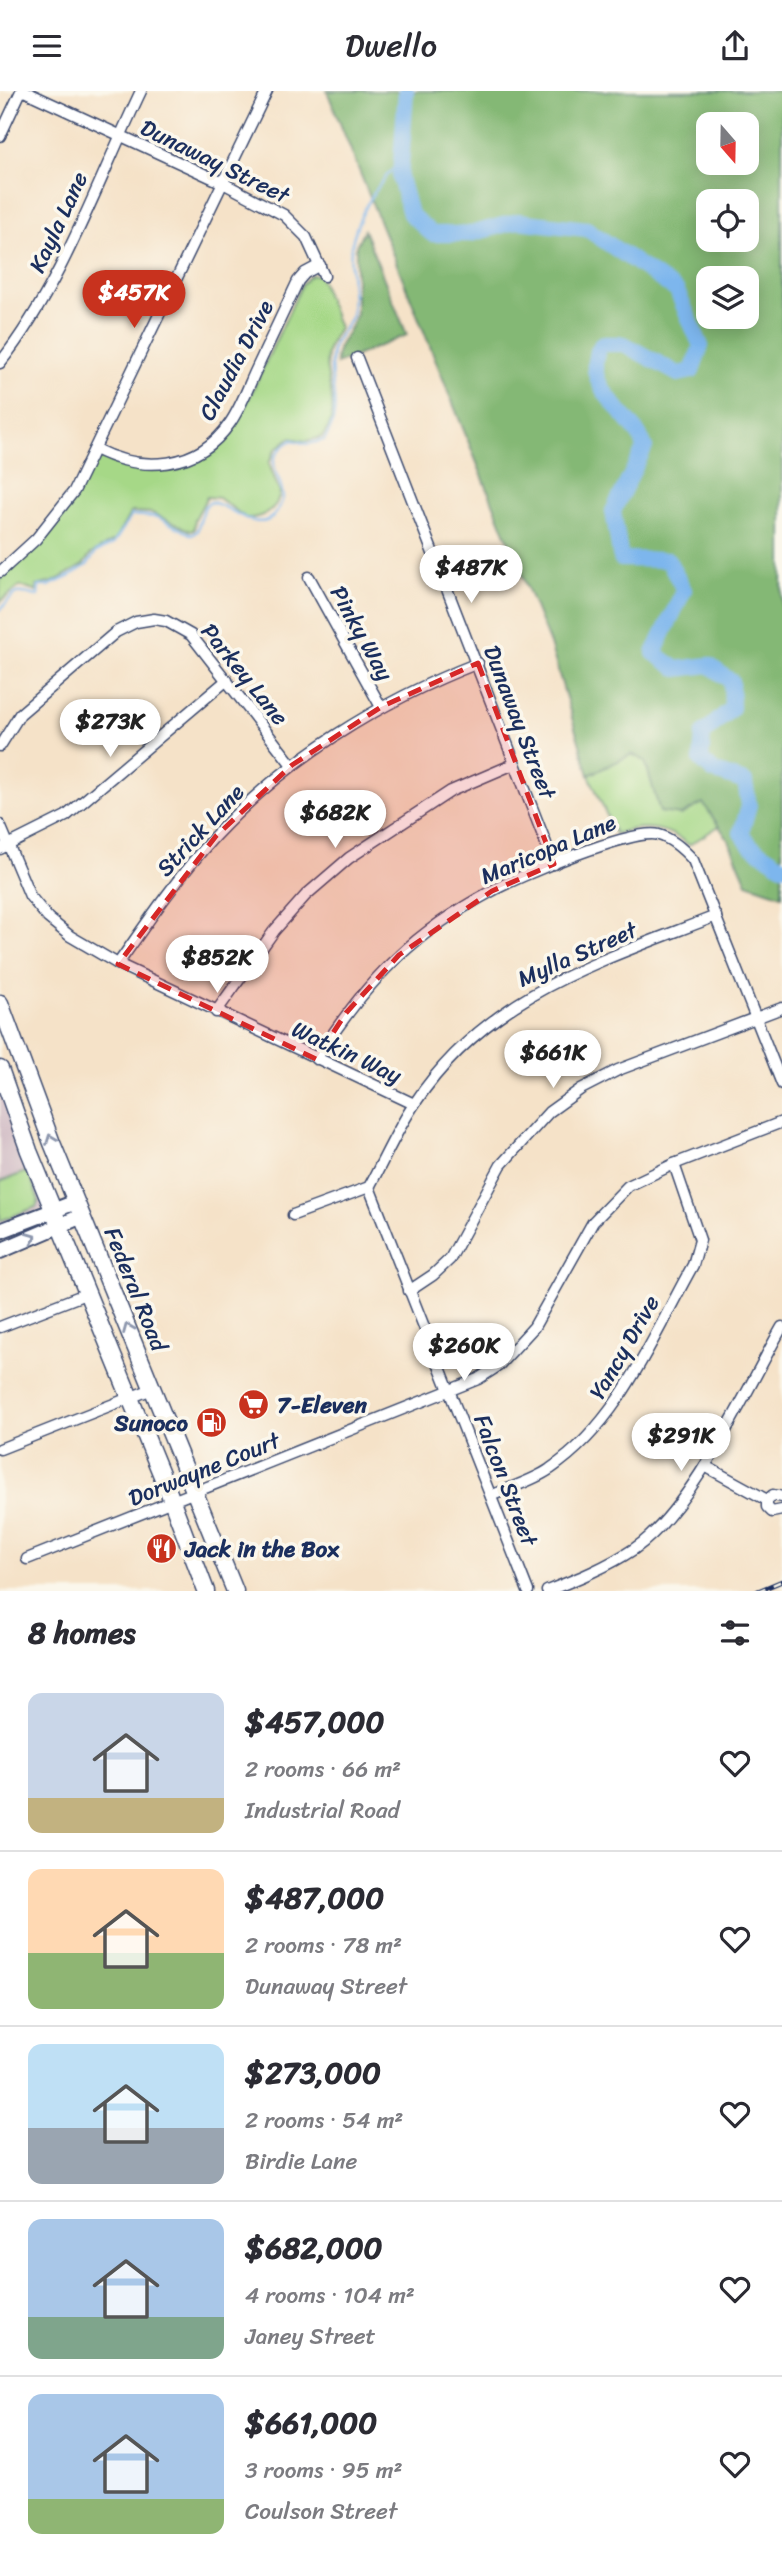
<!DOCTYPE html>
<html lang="en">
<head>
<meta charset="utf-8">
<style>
	body { margin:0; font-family:Sriracha,sans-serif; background:#f2f2f3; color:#2b2b33; height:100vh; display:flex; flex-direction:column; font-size:26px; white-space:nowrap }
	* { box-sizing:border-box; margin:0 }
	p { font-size:23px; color:#7c7c81 }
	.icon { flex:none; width:38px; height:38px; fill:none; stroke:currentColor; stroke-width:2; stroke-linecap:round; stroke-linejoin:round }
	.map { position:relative; height:1500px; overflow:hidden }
	.details { display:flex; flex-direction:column; background:#fff; flex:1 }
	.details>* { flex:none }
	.needle { width:46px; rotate:160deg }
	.tools { position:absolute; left:696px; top:21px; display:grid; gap:14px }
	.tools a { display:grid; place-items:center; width:63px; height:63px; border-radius:14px; background:#fff; box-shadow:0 4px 18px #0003; font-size:35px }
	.price { position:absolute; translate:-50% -60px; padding:0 16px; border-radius:24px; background:#fff; color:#222; font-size:23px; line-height:46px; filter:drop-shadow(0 2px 4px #0008) }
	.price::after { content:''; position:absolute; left:50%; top:42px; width:21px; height:16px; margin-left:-10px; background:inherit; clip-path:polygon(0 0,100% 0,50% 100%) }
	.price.selected { background:#c8321e; color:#fff }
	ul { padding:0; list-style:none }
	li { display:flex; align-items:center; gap:21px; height:175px; padding:0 28px }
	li+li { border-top:2px solid #e1e1e2 }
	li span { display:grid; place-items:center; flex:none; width:196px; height:140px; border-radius:14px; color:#555 }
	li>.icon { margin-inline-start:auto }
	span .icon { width:84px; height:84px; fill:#fffc; stroke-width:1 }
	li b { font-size:30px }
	h2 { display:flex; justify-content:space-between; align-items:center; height:84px; padding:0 28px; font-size:30px }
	header { display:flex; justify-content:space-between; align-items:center; height:91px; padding:0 28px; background:#fff; font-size:32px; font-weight:600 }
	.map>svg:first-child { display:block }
	.industrial { fill:#d2bdc6 }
	.green { fill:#a6d887; stroke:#608472; stroke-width:2 }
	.forest { fill:#84b874; stroke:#507469; stroke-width:2; fill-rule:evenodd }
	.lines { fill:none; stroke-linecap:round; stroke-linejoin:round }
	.stream { stroke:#7db6ed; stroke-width:2.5 }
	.river { stroke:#7db6ed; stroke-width:16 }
	.street-casing { stroke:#3c4a6e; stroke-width:13 }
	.secondary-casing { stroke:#3c4a6e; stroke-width:18 }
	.primary-casing { stroke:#3c4a6e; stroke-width:19 }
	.street { stroke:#fff; stroke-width:10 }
	.secondary { stroke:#fff; stroke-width:14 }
	.primary { stroke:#fff; stroke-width:16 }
	.rail-casing { stroke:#1b2f5e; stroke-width:5 }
	.rail { stroke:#fbf7ec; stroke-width:2.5; stroke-dasharray:8; stroke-linecap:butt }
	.oneway { stroke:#8d97ae }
	.marked { fill:#d62828; fill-opacity:0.2; stroke:#d62828; stroke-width:5; stroke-dasharray:14 9; stroke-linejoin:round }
	.labels { text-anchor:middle; stroke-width:7; stroke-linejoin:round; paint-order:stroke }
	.street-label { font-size:23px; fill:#1b2f5e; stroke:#fbf7ec }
	.poi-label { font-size:23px; font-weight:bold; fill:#1b2f5e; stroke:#fbf7ec; text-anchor:start }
</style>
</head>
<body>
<header><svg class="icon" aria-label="menu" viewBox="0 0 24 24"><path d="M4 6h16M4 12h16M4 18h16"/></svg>Dwello<svg class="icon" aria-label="share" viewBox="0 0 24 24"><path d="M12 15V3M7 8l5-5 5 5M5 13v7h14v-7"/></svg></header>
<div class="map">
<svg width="782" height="1500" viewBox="0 0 782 1500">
	<rect width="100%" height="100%" fill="#fbf7ec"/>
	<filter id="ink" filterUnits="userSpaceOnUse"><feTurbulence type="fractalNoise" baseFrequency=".0143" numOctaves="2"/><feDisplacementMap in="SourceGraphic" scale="14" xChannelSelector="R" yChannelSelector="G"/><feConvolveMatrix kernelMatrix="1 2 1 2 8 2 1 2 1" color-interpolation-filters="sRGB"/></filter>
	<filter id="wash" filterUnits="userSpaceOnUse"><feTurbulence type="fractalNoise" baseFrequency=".00686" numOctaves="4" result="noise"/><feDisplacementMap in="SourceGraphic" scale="28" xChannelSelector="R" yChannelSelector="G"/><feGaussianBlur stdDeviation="1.57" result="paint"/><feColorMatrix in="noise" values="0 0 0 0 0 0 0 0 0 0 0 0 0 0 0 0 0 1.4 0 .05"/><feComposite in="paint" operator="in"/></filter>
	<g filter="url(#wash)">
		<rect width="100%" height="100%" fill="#f5e2c8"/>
		<path class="industrial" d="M 0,994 L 47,1117 L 0,1135 Z"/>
		<g class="green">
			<path d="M 311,184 L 319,184 L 339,237 C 335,244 330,251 328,258 C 320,286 346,318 322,346 L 306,350 L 290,347 L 276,358 L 269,372 L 280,402 C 278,418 261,428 246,427 L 219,407 L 207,406 L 195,428 L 194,439 L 190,440 L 152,422 L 131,421 L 115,449 L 91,463 L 83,474 L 53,491 L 36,495 L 37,501 L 20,495 L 0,511 L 0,487 L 56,434 L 96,368 L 103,367 L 137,378 L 160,378 L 192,370 L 214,356 L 230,340 L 243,320 L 302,193 Z"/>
			<path d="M 632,663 L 646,670 L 660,720 L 681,724 L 703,711 L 719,735 L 689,754 C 666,735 642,733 615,743 L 589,684 Z"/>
			<path d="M 28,1080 L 39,1110 L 36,1116 L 0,1130 L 0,1091 Z"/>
		</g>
		<g class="forest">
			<path d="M 327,0 L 782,0 L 782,804 L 747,792 L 729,750 L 703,712 L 681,724 L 660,721 L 645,670 L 632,663 L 589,684 L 550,553 ZM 747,33 L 747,72 L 709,72 L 709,33 ZM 747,110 L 747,149 L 709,149 L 709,110 ZM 747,187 L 747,226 L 709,226 L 709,187 Z"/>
			<path d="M 364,139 L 407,244 L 336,273 C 335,251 351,243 356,223 L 356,155 Z"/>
		</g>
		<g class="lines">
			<path class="stream" d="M 0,519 C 19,498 13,500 38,505 L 39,495 L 48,495 L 70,485 L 87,474 L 96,461 L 113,453 L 132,424 L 157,426 L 192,444 L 197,440 L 205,415 L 211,411 C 235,415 267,456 283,407 C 282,381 258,371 292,349 L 308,353 L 324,349 C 346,317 326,292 332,260 C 334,245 350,236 352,222 C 355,201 349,179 351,158 C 355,128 379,88 401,71"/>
			<path class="river" d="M 406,0 L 400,87 L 410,123 L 432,143 L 470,143 L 518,130 L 587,138 L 677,200 L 701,255 L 692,280 L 678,283 L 624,253 L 602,253 C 575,293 632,321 645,356 L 613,420 L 621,468 L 668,469 L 684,499 L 654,562 L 677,578 L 709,574 L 731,590 L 732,617 L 703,643 L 701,669 L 713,680 L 745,691 L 749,714 L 741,742 L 751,755 L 782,775"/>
		</g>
	</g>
	<g filter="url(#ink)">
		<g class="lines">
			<defs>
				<g id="street">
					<path d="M 24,0 L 221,91 L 284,124 L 306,146 L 324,185"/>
					<path d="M 0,45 L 21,0"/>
					<path d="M 357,267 L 554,773"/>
					<path d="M 0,272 C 62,194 98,90 141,0"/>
					<path d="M 95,358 C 142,382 198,379 230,332 C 241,316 248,296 256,279 C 270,249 284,220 298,190 L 305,182 L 320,174"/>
					<path d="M 0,481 L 36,448 L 74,400 L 267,0"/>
					<path d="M 309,486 L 381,616"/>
					<path d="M 0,655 L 20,623 L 116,541 L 136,531 L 154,528 L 166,530 L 191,544 L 292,674"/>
					<path d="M 0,734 L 30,805 L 48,827 L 70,845 L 118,873 L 414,1013"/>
					<path d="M 0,758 L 66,725 L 227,589"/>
					<path d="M 118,873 C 148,830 178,786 214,746 C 286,668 380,610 478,572"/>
					<path d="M 216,921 L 274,840 L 306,804 L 349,767 L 451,700 L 514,673"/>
					<path d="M 316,968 C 340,931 366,895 399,865 C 425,840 459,818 490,801 C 516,786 635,736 659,744 C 672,748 684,759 693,769 L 782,993"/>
					<path d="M 369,1096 L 528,1500"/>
					<path d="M 293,1124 L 369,1096 C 384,1069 397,1038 415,1012 C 487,903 601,870 716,825"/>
					<path d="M 409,1200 L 433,1184 L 450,1168 L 501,1074 L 549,1021 L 581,998 L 618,979 L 782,917"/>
					<path d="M 0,1236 L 88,1202"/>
					<path d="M 0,1358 L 152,1298"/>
					<path d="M 705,1375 L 767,1409"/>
					<path d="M 491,1405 C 510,1396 533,1390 550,1378 C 620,1331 653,1245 693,1174 L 700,1149 L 674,1073"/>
					<path d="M 767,1409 L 767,1416 L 772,1421 L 782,1419"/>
					<path d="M 767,1409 L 773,1404 L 782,1406"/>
					<path d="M 27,1468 L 478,1288 L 498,1275 L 534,1236 L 593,1131 L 628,1095 L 674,1073 L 782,1031"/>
					<path d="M 547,1500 C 577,1488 607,1476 634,1458 C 693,1418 746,1299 782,1236"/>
				</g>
				<g id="secondary">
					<path d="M 0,1140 L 76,1111"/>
					<path d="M 0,1160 L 82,1125"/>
				</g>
				<g id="primary">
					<path d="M 0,912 L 52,1052 L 235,1500"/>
					<path d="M 0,978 L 29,1060 L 169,1402 L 206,1500"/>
				</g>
			</defs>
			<use href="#street" class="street-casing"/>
			<use href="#secondary" class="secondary-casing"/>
			<use href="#primary" class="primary-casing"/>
			<use href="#street" class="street"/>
			<use href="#secondary" class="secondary"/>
			<use href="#primary" class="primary"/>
			<defs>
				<path id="rail" d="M 758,1500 L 782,1490"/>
			</defs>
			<use href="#rail" class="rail-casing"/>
			<use href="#rail" class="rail"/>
		</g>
		<defs><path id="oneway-chevron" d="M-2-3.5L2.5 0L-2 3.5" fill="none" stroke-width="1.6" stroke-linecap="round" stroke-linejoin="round" transform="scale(1.75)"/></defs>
		<g class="oneway">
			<use href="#oneway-chevron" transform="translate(51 1048) rotate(-111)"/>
			<use href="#oneway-chevron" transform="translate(32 1147) rotate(-21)"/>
			<use href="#oneway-chevron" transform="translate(128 1237) rotate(-112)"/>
		</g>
	</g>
	<path class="marked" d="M 478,572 L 554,773 L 492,800 L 399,864 L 346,922 L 316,968 L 118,873 L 216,745 L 292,674 L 381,616 Z"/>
	<defs>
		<symbol id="supermarket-disc" viewBox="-11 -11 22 22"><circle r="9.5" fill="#c8321e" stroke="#fbf7ec"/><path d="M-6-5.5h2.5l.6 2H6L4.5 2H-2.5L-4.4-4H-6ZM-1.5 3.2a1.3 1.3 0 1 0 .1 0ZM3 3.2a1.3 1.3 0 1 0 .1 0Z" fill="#fff"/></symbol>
		<symbol id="fuel-disc" viewBox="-11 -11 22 22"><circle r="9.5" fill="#c8321e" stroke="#fbf7ec"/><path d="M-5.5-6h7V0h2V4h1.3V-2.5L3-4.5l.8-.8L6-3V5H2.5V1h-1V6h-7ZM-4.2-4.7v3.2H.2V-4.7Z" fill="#fff"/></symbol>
		<symbol id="restaurant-disc" viewBox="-11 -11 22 22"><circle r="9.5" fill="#c8321e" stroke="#fbf7ec"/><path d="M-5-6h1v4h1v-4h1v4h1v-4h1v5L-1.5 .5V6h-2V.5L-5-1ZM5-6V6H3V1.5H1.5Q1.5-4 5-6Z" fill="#fff"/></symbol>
	</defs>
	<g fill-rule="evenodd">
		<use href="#supermarket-disc" x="236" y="1296" width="35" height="35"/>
		<use href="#fuel-disc" x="194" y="1314" width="35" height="35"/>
		<use href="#restaurant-disc" x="144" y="1440" width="35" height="35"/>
	</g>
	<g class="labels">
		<g class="street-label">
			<text transform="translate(215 70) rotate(26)" y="8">Dunaway Street</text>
			<text transform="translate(58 131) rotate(-65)" y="8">Kayla Lane</text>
			<text transform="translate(236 269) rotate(-62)" y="8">Claudia Drive</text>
			<text transform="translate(362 542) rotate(61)" y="8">Pinky Way</text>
			<text transform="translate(245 583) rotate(51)" y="8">Parkey Lane</text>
			<text transform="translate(520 631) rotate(69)" y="8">Dunaway Street</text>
			<text transform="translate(200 739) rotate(-47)" y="8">Strick Lane</text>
			<text transform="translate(548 758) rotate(-23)" y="8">Maricopa Lane</text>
			<text transform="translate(577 863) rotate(-24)" y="8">Mylla Street</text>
			<text transform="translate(347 961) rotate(25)" y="8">Watkin Way</text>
			<text transform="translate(136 1198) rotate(68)" y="8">Federal Road</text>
			<text transform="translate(624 1256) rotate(-60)" y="8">Yancy Drive</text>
			<text transform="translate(204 1378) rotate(-22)" y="8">Dorwayne Court</text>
			<text transform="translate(506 1389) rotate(69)" y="8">Falcon Street</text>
		</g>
		<g class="poi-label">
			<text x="277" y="1322">7-Eleven</text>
			<text x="188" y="1340" text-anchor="end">Sunoco</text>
			<text x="185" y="1466">Jack in the Box</text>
		</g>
	</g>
</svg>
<div class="tools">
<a><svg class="needle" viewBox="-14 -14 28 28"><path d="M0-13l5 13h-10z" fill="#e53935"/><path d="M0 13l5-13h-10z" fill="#7c7c81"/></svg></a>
<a><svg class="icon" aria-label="locate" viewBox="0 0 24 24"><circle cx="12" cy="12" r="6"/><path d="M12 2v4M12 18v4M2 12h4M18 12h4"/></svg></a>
<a><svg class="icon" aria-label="layers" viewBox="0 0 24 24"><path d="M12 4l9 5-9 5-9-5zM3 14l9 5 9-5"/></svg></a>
</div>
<b class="price selected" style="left:134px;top:239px">$457K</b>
<b class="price" style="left:471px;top:514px">$487K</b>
<b class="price" style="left:110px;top:668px">$273K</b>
<b class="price" style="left:335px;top:759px">$682K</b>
<b class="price" style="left:217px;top:904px">$852K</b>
<b class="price" style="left:553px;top:999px">$661K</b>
<b class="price" style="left:464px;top:1292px">$260K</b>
<b class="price" style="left:681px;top:1382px">$291K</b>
</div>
<section class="details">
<h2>8 homes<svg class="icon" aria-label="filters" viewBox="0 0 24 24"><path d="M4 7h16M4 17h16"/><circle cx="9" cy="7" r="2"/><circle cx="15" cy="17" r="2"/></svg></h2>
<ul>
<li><span style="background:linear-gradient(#c9d6e8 75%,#c2b280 0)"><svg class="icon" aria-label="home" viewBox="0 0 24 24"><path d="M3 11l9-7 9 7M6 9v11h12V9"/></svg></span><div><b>$457,000</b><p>2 rooms · 66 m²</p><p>Industrial Road</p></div><svg class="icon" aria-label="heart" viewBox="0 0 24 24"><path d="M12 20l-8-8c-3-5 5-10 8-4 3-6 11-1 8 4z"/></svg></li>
<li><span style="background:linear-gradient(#ffd9b3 60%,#8fb573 0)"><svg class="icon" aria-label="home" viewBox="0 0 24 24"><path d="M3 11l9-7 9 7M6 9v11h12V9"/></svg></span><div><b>$487,000</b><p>2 rooms · 78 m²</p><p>Dunaway Street</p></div><svg class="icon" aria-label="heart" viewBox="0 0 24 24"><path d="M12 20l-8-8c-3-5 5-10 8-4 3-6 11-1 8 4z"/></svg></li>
<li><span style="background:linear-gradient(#bfe0f5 60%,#9aa5b1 0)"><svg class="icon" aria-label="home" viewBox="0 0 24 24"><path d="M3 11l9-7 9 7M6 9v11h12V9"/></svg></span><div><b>$273,000</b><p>2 rooms · 54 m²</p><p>Birdie Lane</p></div><svg class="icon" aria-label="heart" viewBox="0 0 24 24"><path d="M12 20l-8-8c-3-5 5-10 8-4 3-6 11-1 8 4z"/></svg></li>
<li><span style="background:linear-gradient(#a9c7e8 70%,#7fa58c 0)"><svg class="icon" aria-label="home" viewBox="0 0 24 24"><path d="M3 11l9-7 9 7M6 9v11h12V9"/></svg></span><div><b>$682,000</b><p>4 rooms · 104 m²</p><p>Janey Street</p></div><svg class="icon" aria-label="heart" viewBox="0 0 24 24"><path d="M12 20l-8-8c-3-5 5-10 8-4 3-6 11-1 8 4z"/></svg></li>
<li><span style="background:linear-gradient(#a9c7e8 75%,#8fb573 0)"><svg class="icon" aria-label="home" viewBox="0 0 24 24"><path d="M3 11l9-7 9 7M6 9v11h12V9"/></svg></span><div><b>$661,000</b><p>3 rooms · 95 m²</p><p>Coulson Street</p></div><svg class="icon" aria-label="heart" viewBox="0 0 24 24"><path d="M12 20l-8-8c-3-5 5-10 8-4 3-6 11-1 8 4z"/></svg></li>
</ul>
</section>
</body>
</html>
